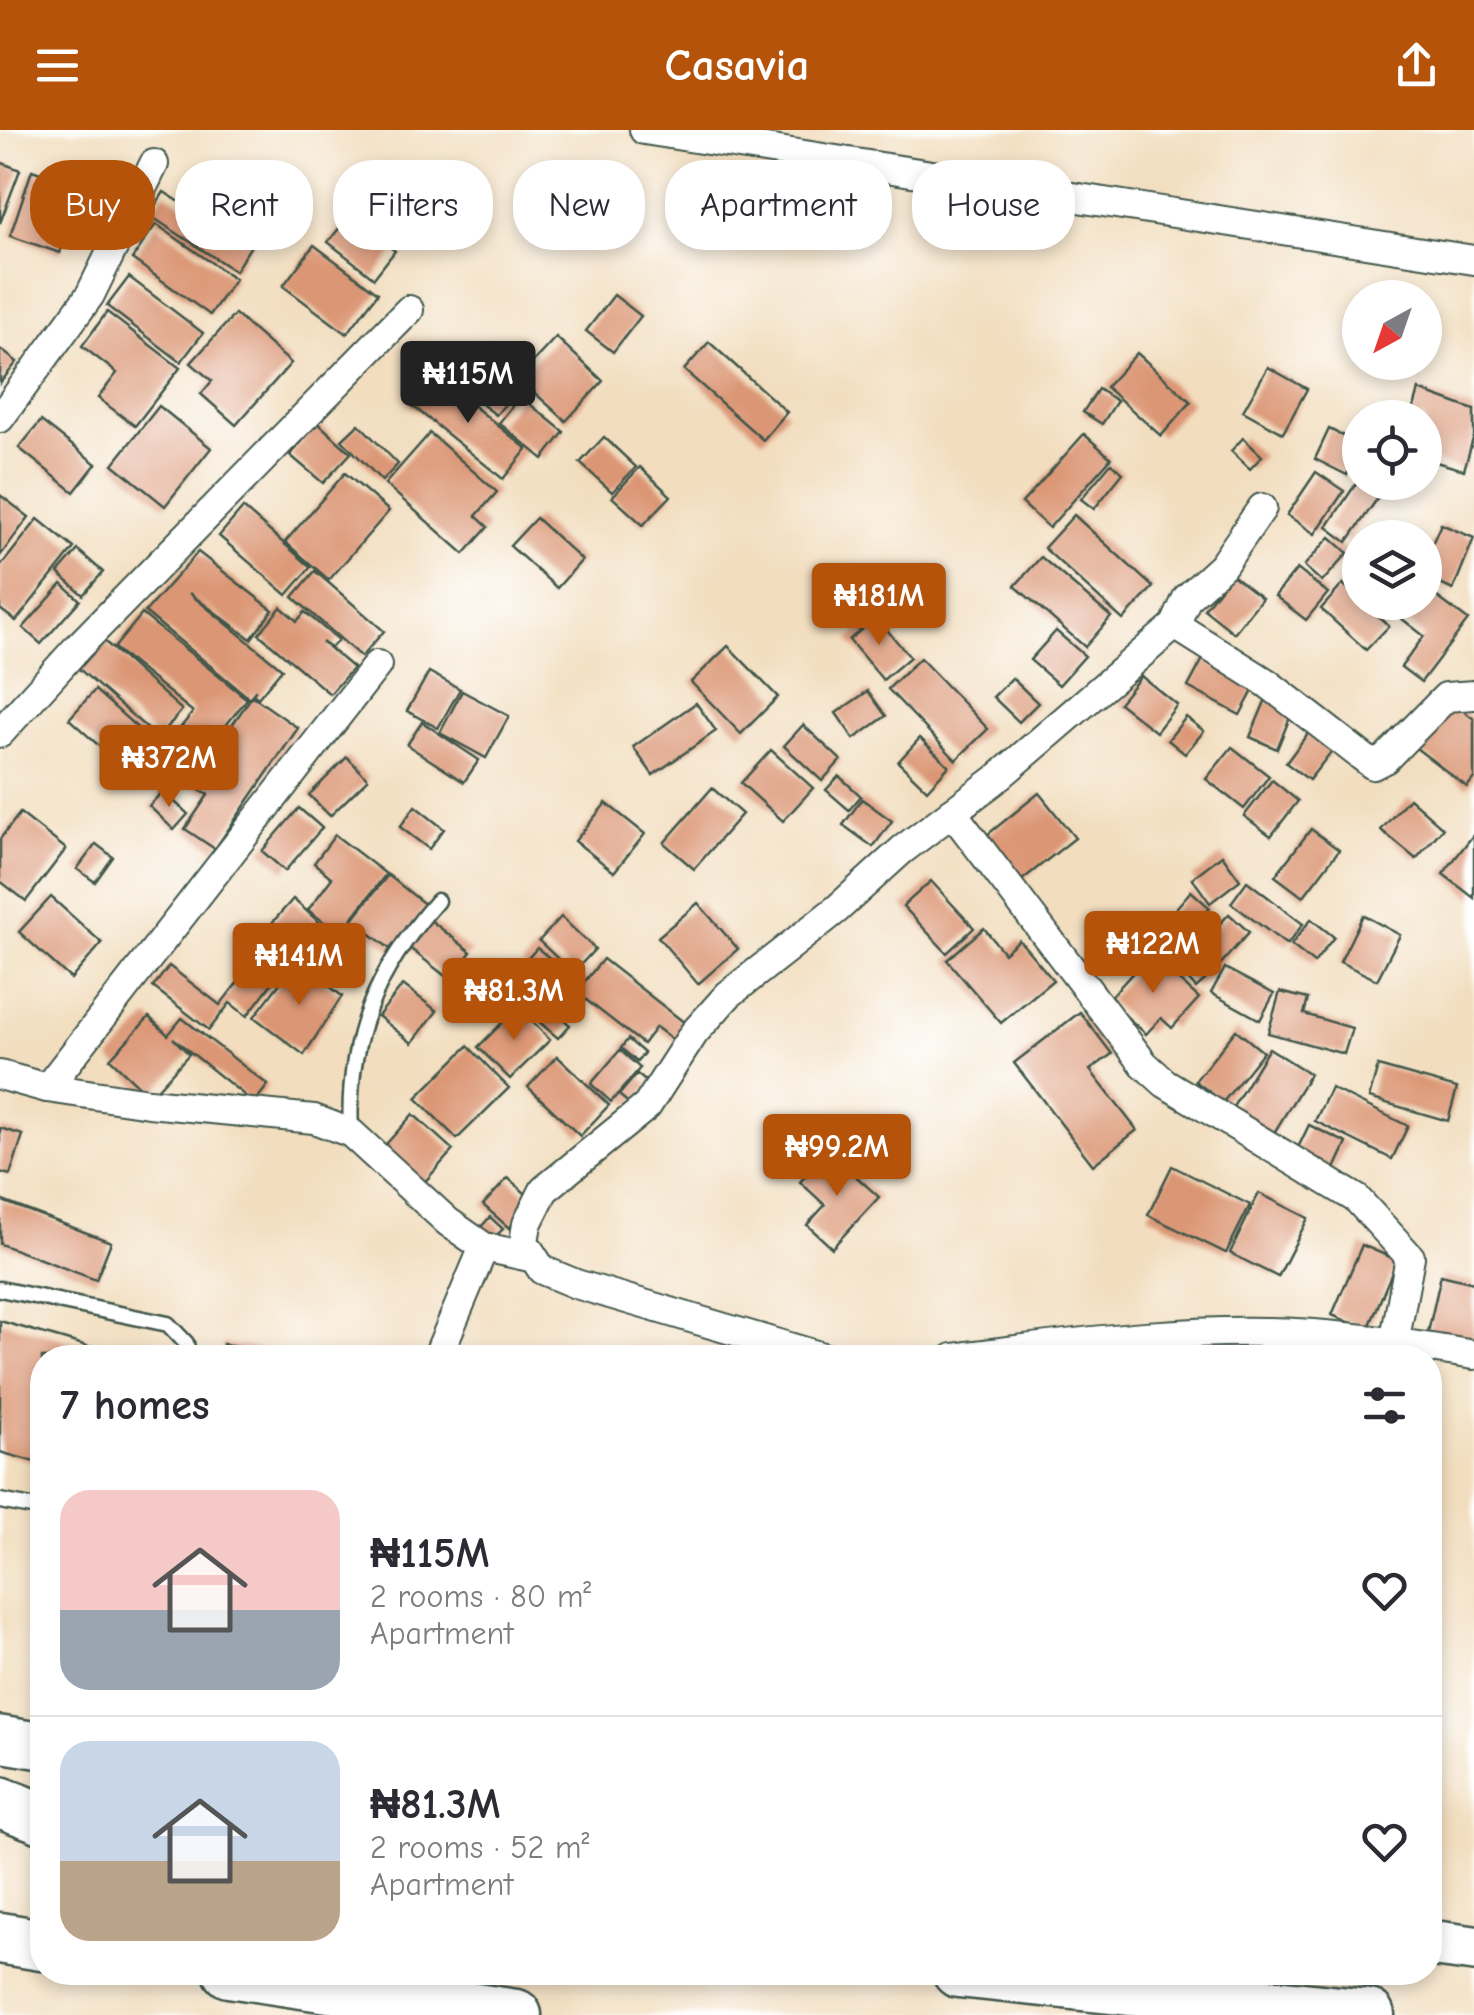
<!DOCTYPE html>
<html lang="en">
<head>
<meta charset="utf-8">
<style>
	body { margin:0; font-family:"Comic Neue",sans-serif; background:#f7f7f7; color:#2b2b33; height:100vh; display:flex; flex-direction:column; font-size:38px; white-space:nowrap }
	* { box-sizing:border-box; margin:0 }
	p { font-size:32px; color:#7c7c81 }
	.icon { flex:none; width:55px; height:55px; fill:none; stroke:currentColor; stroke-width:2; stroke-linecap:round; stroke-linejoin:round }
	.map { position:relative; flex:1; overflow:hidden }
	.drawer { position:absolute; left:30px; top:1215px; width:1412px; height:640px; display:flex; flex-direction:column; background:#fff; border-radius:40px; box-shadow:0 5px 15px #0003 }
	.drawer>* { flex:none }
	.guide { position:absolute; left:30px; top:30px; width:1415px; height:90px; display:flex; gap:20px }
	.needle { width:65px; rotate:220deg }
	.controls { position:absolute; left:1342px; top:150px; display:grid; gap:20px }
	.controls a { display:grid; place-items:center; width:100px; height:100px; border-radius:50%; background:#fff; box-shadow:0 5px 15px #0003; font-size:50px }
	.price { position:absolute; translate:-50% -85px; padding:0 22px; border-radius:10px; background:#b45309; color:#fff; font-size:32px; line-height:65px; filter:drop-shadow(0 2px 5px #0008) }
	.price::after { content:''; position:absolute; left:50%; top:60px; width:30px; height:22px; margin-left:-15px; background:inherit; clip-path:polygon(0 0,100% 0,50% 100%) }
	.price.selected { background:#222; color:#fff }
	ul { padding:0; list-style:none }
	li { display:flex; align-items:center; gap:30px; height:250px; padding:0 30px }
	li+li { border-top:2px solid #e1e1e2 }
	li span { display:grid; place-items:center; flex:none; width:280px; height:200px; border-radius:30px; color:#555 }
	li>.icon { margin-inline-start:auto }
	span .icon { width:120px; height:120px; fill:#fffc; stroke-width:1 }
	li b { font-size:42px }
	h2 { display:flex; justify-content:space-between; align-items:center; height:120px; padding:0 30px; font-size:42px }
	.tag { padding:0 35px; border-radius:40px; background:#fff; box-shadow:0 5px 15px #0003; font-size:35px; line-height:90px }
	.tag.selected { background:#b45309; color:#fff }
	header { display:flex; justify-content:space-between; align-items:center; height:130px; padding:0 30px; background:#b45309; color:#fff; font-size:45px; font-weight:700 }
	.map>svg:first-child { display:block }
	.building { fill:#db9674 }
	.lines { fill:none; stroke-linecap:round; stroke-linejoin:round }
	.service-casing { stroke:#3f5549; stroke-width:19 }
	.minor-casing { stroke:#3f5549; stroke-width:32 }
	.trunk-casing { stroke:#3f5549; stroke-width:50 }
	.motorway-casing { stroke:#3f5549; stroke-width:55 }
	.service { stroke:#fff; stroke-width:14 }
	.minor { stroke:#fff; stroke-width:28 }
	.trunk { stroke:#fff; stroke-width:45 }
	.motorway { stroke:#fff; stroke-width:50 }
</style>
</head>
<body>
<header><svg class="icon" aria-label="menu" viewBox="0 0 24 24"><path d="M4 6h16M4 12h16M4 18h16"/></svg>Casavia<svg class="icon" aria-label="share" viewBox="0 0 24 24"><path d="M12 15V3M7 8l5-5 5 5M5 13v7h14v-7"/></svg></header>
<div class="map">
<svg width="1474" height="1885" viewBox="0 0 1474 1885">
	<rect width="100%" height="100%" fill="#fff"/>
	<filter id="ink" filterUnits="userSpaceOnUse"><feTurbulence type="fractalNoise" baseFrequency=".01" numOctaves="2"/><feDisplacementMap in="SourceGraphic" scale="20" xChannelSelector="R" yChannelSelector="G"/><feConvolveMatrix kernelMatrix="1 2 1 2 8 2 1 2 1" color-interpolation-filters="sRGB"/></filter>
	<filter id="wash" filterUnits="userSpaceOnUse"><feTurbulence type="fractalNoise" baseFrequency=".0048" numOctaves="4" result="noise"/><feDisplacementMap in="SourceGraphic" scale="40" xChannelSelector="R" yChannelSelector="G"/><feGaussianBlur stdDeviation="2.25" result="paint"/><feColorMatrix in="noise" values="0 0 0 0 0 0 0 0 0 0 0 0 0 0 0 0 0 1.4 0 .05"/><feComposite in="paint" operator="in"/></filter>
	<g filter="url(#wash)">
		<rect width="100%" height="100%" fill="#f2debf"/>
		<g id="blocks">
			<g class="building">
				<path d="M 0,32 L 20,40 L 0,93 Z"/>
				<path d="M 32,40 L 83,58 L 60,123 L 10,106 Z"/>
				<path d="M 238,48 L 278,73 L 235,141 L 149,85 L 164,62 L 210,91 Z"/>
				<path d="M 350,85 L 395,121 L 374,148 L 328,112 Z"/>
				<path d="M 156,94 L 235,149 L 210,185 L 132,129 Z"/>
				<path d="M 314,115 L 378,163 L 347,204 L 283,156 Z"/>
				<path d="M 129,147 L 203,203 L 181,232 L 107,176 Z"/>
				<path d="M 614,165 L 641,186 L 613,222 L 586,201 Z"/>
				<path d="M 107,182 L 180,238 L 135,296 L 98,268 L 117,243 L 82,216 Z"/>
				<path d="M 235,184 L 291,233 L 236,295 L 201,264 L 212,251 L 191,233 Z"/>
				<path d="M 556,207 L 603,251 L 566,291 L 518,248 Z"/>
				<path d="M 709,212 L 787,282 L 763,310 L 684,240 Z"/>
				<path d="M 0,219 L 17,232 L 0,253 Z"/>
				<path d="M 450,220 L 511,267 L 496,285 L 436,239 Z"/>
				<path d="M 1137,223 L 1191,272 L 1161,306 L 1106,257 Z"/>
				<path d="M 1268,237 L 1307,259 L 1283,303 L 1243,281 Z"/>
				<path d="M 433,243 L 527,319 L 503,349 L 409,273 Z"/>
				<path d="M 1098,259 L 1117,271 L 1102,294 L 1083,282 Z"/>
				<path d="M 1419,260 L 1474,280 L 1474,305 L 1464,340 L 1425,329 L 1425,288 L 1411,288 Z"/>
				<path d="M 520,266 L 564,302 L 543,329 L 499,293 Z"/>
				<path d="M 159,276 L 211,318 L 165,376 L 113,334 Z"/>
				<path d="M 41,291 L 96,334 L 74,362 L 19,318 Z"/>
				<path d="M 318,293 L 351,323 L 323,353 L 290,325 Z"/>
				<path d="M 359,294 L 398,334 L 382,351 L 342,310 Z"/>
				<path d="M 1329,299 L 1360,314 L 1347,345 L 1315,329 Z"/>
				<path d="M 430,303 L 497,362 L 476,386 L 488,397 L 464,424 L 385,354 Z"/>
				<path d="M 1084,304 L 1111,328 L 1049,398 L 1022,373 Z"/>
				<path d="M 604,307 L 636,337 L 612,362 L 580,333 Z"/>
				<path d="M 1243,308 L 1262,326 L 1250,339 L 1231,321 Z"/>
				<path d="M 1111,333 L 1123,343 L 1094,379 L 1081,369 Z"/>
				<path d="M 640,337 L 671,366 L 643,395 L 612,367 Z"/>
				<path d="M 1316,342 L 1344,361 L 1315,404 L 1287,385 Z"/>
				<path d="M 345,343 L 389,381 L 329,450 L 285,412 Z"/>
				<path d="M 1357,352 L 1389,352 L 1347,412 L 1327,397 Z"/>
				<path d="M 0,365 L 29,387 L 0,426 Z"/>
				<path d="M 243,378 L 311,437 L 287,465 L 219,406 Z"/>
				<path d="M 1074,385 L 1153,457 L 1123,490 L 1044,418 Z"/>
				<path d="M 536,388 L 582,430 L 557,458 L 510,416 Z"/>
				<path d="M 38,389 L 74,418 L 16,491 L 0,479 L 0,437 Z"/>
				<path d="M 1441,394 L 1474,408 L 1453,460 L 1425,447 L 1425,413 L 1431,416 Z"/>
				<path d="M 1330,407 L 1348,423 L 1322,452 L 1304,436 Z"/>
				<path d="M 78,420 L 103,442 L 83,465 L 58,443 Z"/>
				<path d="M 198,422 L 273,480 L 251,509 L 189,463 L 282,539 L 258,568 L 253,564 L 256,560 L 249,568 L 145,482 Z"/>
				<path d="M 1041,427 L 1111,487 L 1085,517 L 1015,456 Z"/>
				<path d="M 1360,427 L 1360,451 L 1348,440 Z"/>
				<path d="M 1297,439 L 1328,463 L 1306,490 L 1275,466 Z"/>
				<path d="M 315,441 L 384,501 L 361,527 L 293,467 Z"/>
				<path d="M 1231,444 L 1262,468 L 1234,503 L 1204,479 Z"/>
				<path d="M 62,454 L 80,470 L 41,514 L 23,498 Z"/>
				<path d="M 1343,454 L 1389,496 L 1366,520 L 1321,479 Z"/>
				<path d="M 1425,458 L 1468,490 L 1421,552 L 1401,537 L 1424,506 L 1392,481 L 1399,472 L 1425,472 Z"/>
				<path d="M 281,477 L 297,491 L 305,482 L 338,510 L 331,518 L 322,512 L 353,538 L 330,564 L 259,504 Z"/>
				<path d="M 142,484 L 247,569 L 219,604 L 214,600 L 170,657 L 147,640 L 193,582 L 114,518 Z"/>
				<path d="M 876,487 L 910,527 L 883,550 L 849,510 Z"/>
				<path d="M 1056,501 L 1085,526 L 1059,555 L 1030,530 Z"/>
				<path d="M 104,511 L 182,580 L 158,608 L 79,539 Z"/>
				<path d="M 728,516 L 778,567 L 741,604 L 691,552 Z"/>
				<path d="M 920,528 L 988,599 L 956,630 L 888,559 Z"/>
				<path d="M 1203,529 L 1255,557 L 1240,585 L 1188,557 Z"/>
				<path d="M 429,542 L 460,559 L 438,598 L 407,581 Z"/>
				<path d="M 1141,546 L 1177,575 L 1156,602 L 1119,573 Z"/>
				<path d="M 1012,548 L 1038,573 L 1019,592 L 993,567 Z"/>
				<path d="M 95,560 L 151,610 L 125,639 L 69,589 Z"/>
				<path d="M 462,561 L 509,586 L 486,628 L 440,603 Z"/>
				<path d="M 868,561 L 886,586 L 854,609 L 836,583 Z"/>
				<path d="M 252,566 L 298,598 L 215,719 L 185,699 L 208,665 L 191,655 Z"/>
				<path d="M 1266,569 L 1293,580 L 1277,619 L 1250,607 Z"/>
				<path d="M 1452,572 L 1474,589 L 1474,648 L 1467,657 L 1416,618 Z"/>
				<path d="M 696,573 L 716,601 L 653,645 L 633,617 Z"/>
				<path d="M 1186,587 L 1204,601 L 1185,624 L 1168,610 Z"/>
				<path d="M 422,592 L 479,630 L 464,652 L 407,615 Z"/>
				<path d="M 803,595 L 841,630 L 822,651 L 784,616 Z"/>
				<path d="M 1311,599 L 1335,617 L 1309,650 L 1286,633 Z"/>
				<path d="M 920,608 L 949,636 L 927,660 L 898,632 Z"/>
				<path d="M 1232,617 L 1269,646 L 1244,679 L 1206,649 Z"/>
				<path d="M 771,620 L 813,658 L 783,691 L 741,653 Z"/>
				<path d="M 347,627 L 368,649 L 330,686 L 309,665 Z"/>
				<path d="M 839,646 L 861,666 L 849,680 L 826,660 Z"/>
				<path d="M 1272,650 L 1298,671 L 1271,706 L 1244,686 Z"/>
				<path d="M 712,658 L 742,684 L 694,739 L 664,713 Z"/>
				<path d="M 163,661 L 188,684 L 174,700 L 149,676 Z"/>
				<path d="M 1039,663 L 1075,708 L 1022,750 L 987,705 Z"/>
				<path d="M 1409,668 L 1443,698 L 1416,729 L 1381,700 Z"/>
				<path d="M 862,669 L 892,691 L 873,717 L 843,695 Z"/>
				<path d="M 606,673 L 645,704 L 614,742 L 575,711 Z"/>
				<path d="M 415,676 L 444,699 L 429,719 L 400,697 Z"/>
				<path d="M 299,678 L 322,698 L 285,741 L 262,721 Z"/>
				<path d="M 20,683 L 66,719 L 26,771 L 0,751 L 0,709 Z"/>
				<path d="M 1311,699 L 1339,720 L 1303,767 L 1275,746 Z"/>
				<path d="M 1474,704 L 1474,768 L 1443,744 Z"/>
				<path d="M 335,705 L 386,744 L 340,804 L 308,780 L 332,748 L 314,733 Z"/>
				<path d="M 96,714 L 113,727 L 95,752 L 77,739 Z"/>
				<path d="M 1222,725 L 1240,750 L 1210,773 L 1192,748 Z"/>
				<path d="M 388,745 L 427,776 L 393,821 L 352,790 Z"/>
				<path d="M 931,751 L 974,798 L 947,823 L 903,776 Z"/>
				<path d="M 1247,751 L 1303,794 L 1287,815 L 1231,773 Z"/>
				<path d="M 1191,761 L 1210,778 L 1176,816 L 1157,800 Z"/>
				<path d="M 51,767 L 102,813 L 71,849 L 19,802 Z"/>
				<path d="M 293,769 L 319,792 L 289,824 L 264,802 Z"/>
				<path d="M 698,773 L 738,819 L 698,854 L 658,807 Z"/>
				<path d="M 1229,784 L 1249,802 L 1218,837 L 1198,818 Z"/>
				<path d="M 1363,785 L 1400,805 L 1377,850 L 1340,832 Z"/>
				<path d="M 561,787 L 595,819 L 573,843 L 539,811 Z"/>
				<path d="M 429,789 L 471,822 L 449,849 L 407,816 Z"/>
				<path d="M 1311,789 L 1334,807 L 1314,833 L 1291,815 Z"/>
				<path d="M 984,798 L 1004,823 L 1019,810 L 1053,850 L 1001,893 L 947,830 Z"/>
				<path d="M 269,812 L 291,828 L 247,886 L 230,873 L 209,900 L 153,857 L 169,836 L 220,875 Z"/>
				<path d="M 537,818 L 581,853 L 566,870 L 522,835 Z"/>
				<path d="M 1197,823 L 1214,842 L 1196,858 L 1179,839 Z"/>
				<path d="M 1150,824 L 1199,868 L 1172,898 L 1161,888 L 1146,904 L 1108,870 Z"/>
				<path d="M 603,829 L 690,897 L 677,913 L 656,897 L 643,914 L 576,862 Z"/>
				<path d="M 297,831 L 342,866 L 304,925 L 254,887 Z"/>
				<path d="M 1225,838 L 1274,864 L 1260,890 L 1211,863 Z"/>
				<path d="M 403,855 L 437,881 L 412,913 L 378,886 Z"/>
				<path d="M 528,858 L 570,895 L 558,908 L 516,872 Z"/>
				<path d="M 1280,862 L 1308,869 L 1304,884 L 1352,898 L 1344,924 L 1268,903 Z"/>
				<path d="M 518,877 L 550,910 L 510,949 L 478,917 Z"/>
				<path d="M 1080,882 L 1112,924 L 1090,940 L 1137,1000 L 1093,1035 L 1014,933 Z"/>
				<path d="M 149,887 L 168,905 L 182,888 L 268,955 L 254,973 L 173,908 L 189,924 L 150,967 L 110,929 Z"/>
				<path d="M 1236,900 L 1263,922 L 1223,972 L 1195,951 Z"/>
				<path d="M 628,909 L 644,923 L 637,932 L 621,918 Z"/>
				<path d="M 468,916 L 509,958 L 457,1009 L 416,968 Z"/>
				<path d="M 1269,918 L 1310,944 L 1269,1011 L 1228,985 Z"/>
				<path d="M 620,920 L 640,938 L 611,972 L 591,954 Z"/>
				<path d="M 557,926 L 609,975 L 580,1006 L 528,957 Z"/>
				<path d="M 1378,936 L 1457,958 L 1448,991 L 1369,968 Z"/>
				<path d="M 637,944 L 650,955 L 631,975 L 619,965 Z"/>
				<path d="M 1331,958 L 1408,996 L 1392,1029 L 1315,991 Z"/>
				<path d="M 413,984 L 453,1020 L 421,1056 L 381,1020 Z"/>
				<path d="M 1309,995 L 1347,1013 L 1332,1045 L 1294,1026 Z"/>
				<path d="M 0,998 L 23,1005 L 10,1045 L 0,1042 Z"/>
				<path d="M 828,1021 L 879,1067 L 832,1118 L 807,1095 L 825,1075 L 800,1052 Z"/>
				<path d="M 1172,1036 L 1250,1075 L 1226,1123 L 1148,1085 Z"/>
				<path d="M 508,1048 L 533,1070 L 509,1098 L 483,1075 Z"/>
				<path d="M 1259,1063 L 1308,1088 L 1278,1147 L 1230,1123 Z"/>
				<path d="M 0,1070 L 111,1112 L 96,1150 L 0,1114 Z"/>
				<path d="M 490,1087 L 503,1099 L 494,1108 L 481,1097 Z"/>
				<path d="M 1362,1115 L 1397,1130 L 1368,1200 L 1332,1185 Z"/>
				<path d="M 1441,1145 L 1474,1153 L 1474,1219 L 1427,1207 Z"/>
				<path d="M 0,1191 L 122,1226 L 42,1228 L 42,1334 L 0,1322 Z"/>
				<path d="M 223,1214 L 276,1221 L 275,1228 L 221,1228 Z"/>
			</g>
		</g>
	</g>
	<g filter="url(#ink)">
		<use href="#blocks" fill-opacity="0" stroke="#3f5549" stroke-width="2.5"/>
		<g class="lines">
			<defs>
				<g id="service">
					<path d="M 351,1003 C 346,908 376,841 437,771"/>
					<path d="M 0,1159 L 168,1194 L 186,1213 L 189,1228"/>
					<path d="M 0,1371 L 42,1379"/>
				</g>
				<g id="minor">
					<path d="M 644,0 L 1474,130"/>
					<path d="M 0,288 L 90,165 L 154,34"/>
					<path d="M 1175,495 L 1267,553 L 1373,635 L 1385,629 L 1446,567 L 1474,565"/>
					<path d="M 0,603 L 77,518 L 409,180"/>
					<path d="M 952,682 L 1144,934 L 1165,953 L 1357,1069 L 1410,1127 L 1394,1214"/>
					<path d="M 0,945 L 47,958 L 149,973 L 314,989 L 351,1003 L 448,1092 L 484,1117 L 530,1127"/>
					<path d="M 47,958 L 377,535"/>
					<path d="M 437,1228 L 484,1117"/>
					<path d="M 826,1228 L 576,1154 L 542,1140 L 524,1112 L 527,1094 L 544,1060 L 647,976 L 694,903 L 728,865 L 837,779 L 902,720 L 995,650 L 1175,495 L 1187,468 L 1222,436 L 1262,378"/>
					<path d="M 953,1228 C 1071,1213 1195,1195 1314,1204 C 1367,1208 1421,1216 1474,1225"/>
				</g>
				<g id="trunk">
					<path d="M 0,1609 L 42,1616"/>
					<path d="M 1430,1813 L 1474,1819"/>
				</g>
				<g id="motorway">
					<path d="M 0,1672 L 42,1688"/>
					<path d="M 0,1808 L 42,1815"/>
					<path d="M 229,1842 L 516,1885"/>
					<path d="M 958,1842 L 1369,1885"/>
				</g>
			</defs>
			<use href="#service" class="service-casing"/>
			<use href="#minor" class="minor-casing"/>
			<use href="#trunk" class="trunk-casing"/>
			<use href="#motorway" class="motorway-casing"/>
			<use href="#service" class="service"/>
			<use href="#minor" class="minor"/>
			<use href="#trunk" class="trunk"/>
			<use href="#motorway" class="motorway"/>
		</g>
	</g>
</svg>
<div class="controls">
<a><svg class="needle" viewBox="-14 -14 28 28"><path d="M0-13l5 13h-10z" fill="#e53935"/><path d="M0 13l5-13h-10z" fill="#7c7c81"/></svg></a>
<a><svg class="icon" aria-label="locate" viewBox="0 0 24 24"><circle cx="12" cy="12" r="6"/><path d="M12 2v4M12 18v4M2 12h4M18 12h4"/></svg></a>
<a><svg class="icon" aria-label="layers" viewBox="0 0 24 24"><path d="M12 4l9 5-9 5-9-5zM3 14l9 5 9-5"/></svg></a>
</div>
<b class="price selected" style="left:468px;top:296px">₦115M</b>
<b class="price" style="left:879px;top:518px">₦181M</b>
<b class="price" style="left:169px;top:680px">₦372M</b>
<b class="price" style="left:1153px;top:866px">₦122M</b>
<b class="price" style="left:299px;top:878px">₦141M</b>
<b class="price" style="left:514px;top:913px">₦81.3M</b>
<b class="price" style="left:837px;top:1069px">₦99.2M</b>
<div class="guide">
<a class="tag selected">Buy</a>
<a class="tag">Rent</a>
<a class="tag">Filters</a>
<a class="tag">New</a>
<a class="tag">Apartment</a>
<a class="tag">House</a>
</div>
<section class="drawer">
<h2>7 homes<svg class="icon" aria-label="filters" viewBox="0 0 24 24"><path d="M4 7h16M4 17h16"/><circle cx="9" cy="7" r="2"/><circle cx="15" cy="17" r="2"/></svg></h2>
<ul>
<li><span style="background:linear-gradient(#f6c9c9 60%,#9aa5b1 0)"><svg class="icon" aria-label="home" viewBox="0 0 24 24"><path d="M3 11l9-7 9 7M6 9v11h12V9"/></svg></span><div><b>₦115M</b><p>2 rooms · 80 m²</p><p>Apartment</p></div><svg class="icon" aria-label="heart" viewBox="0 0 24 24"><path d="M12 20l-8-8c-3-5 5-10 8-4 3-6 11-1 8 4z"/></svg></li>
<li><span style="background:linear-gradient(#c9d6e8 60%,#b9a48a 0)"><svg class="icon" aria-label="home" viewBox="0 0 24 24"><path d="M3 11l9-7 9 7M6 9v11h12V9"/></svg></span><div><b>₦81.3M</b><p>2 rooms · 52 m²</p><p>Apartment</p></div><svg class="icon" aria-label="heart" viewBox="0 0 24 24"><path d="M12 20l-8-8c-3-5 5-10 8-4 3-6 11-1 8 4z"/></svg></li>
</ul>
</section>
</div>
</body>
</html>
